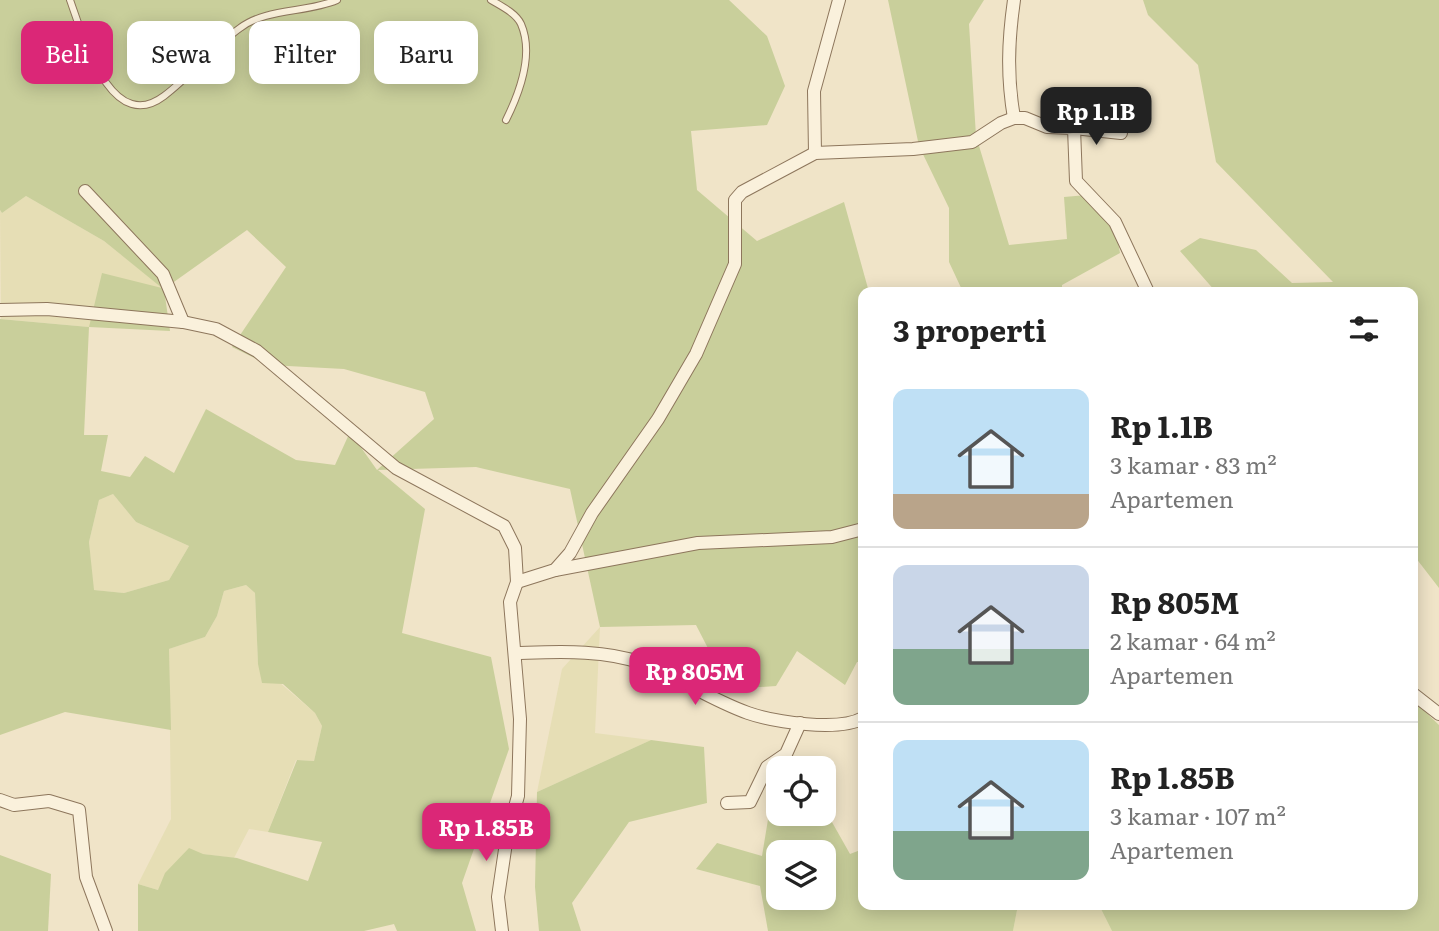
<!DOCTYPE html>
<html lang="id">
<head>
<meta charset="utf-8">
<style>
	body { margin:0; font-family:Literata,serif; background:#f6f6f6; color:#222; height:100vh; display:flex; flex-direction:column; font-size:26px; white-space:nowrap }
	* { box-sizing:border-box; margin:0 }
	p { font-size:23px; color:#767676 }
	.icon { flex:none; width:38px; height:38px; fill:none; stroke:currentColor; stroke-width:2; stroke-linecap:round; stroke-linejoin:round }
	.map { position:relative; flex:1; overflow:hidden }
	.drawer { position:absolute; left:858px; top:287px; width:560px; height:623px; display:flex; flex-direction:column; background:#fff; border-radius:14px; box-shadow:0 4px 18px #0003 }
	.drawer>* { flex:none }
	.hud { position:absolute; left:21px; top:21px; width:665px; height:63px; display:flex; gap:14px }
	.tools { position:absolute; left:766px; top:756px; display:grid; gap:14px }
	.tools a { display:grid; place-items:center; width:70px; height:70px; border-radius:14px; background:#fff; box-shadow:0 4px 18px #0003; font-size:35px }
	.price { position:absolute; translate:-50% -60px; padding:0 16px; border-radius:14px; background:#db2777; color:#fff; font-size:23px; line-height:46px; filter:drop-shadow(0 2px 4px #0008) }
	.price::after { content:''; position:absolute; left:50%; top:42px; width:21px; height:16px; margin-left:-10px; background:inherit; clip-path:polygon(0 0,100% 0,50% 100%) }
	.price.current { background:#222; color:#fff }
	ul { padding:0; list-style:none }
	li { display:flex; align-items:center; gap:21px; height:175px; padding:0 35px }
	li+li { border-top:2px solid #e0e0e0 }
	li span { display:grid; place-items:center; flex:none; width:196px; height:140px; border-radius:14px; color:#555 }
	li>.icon { margin-inline-start:auto }
	span .icon { width:84px; height:84px; fill:#fffc; stroke-width:1 }
	li b { font-size:30px }
	h2 { display:flex; justify-content:space-between; align-items:center; height:84px; padding:0 35px; font-size:30px }
	.pill { padding:0 24px; border-radius:14px; background:#fff; box-shadow:0 4px 18px #0003; font-size:24px; line-height:63px }
	.pill.current { background:#db2777; color:#fff }
	.map>svg:first-child { display:block }
	.farmland { fill:#e6deb5 }
	.green { fill:#c9cf9b; fill-rule:evenodd }
	.lines { fill:none; stroke-linecap:round; stroke-linejoin:round }
	.service-casing { stroke:#8d765c; stroke-width:8 }
	.minor-casing { stroke:#8d765c; stroke-width:14 }
	.service { stroke:#faf1dc; stroke-width:6 }
	.minor { stroke:#faf1dc; stroke-width:12 }
</style>
</head>
<body>
<div class="map">
<svg width="1439" height="931" viewBox="0 0 1439 931">
	<rect width="100%" height="100%" fill="#f0e4c8"/>
	<g class="farmland">
		<path d="M 26,196 L 104,241 L 164,289 L 89,327 L 1,319 L 0,210 L 2,213 Z"/>
		<path d="M 113,494 L 136,522 L 189,546 L 169,580 L 124,593 L 93,590 L 89,542 L 99,500 Z"/>
		<path d="M 246,585 L 255,593 L 258,664 L 315,713 L 322,726 L 314,761 L 296,760 L 268,832 L 249,829 L 234,858 L 203,854 L 158,890 L 138,884 L 171,819 L 169,649 L 205,637 L 217,616 L 224,591 Z"/>
		<path d="M 600,627 L 595,733 L 651,740 L 537,792 L 562,669 Z"/>
		<path d="M 1018,905 L 1099,905 L 1112,931 L 1013,931 Z"/>
	</g>
	<g class="green">
		<path d="M 0,0 L 729,0 L 767,36 L 785,86 L 767,125 L 691,131 L 697,190 L 757,241 L 844,202 L 869,292 L 863,292 L 863,662 L 857,662 L 845,685 L 797,651 L 776,686 L 729,689 L 696,625 L 600,627 L 570,489 L 476,467 L 378,470 L 425,509 L 402,633 L 491,657 L 509,749 L 462,883 L 476,931 L 397,931 L 394,924 L 364,931 L 138,931 L 138,884 L 158,890 L 165,873 L 189,848 L 203,854 L 237,858 L 308,881 L 322,842 L 268,832 L 297,760 L 314,761 L 322,726 L 315,713 L 283,684 L 262,683 L 258,664 L 255,593 L 246,585 L 224,591 L 217,616 L 205,637 L 169,649 L 171,730 L 65,712 L 0,735 L 0,319 L 89,327 L 102,273 L 162,288 L 104,241 L 26,196 L 2,213 L 0,210 ZM 247,230 L 286,267 L 232,347 L 269,365 L 344,369 L 425,392 L 434,419 L 377,470 L 350,432 L 335,465 L 296,460 L 206,409 L 174,473 L 145,456 L 130,477 L 101,471 L 108,435 L 84,435 L 89,327 L 170,331 L 164,289 ZM 113,494 L 136,522 L 189,546 L 169,580 L 124,593 L 94,590 L 89,542 L 99,500 Z"/>
		<path d="M 888,0 L 984,0 L 969,24 L 976,136 L 1009,245 L 1067,239 L 1064,197 L 1087,195 L 1114,220 L 1120,253 L 1062,285 L 1062,292 L 963,292 L 949,262 L 949,208 L 919,146 Z"/>
		<path d="M 1143,0 L 1439,0 L 1439,588 L 1412,553 L 1412,292 L 1216,292 L 1180,251 L 1200,238 L 1256,250 L 1292,283 L 1333,282 L 1216,162 L 1198,65 L 1148,15 Z"/>
		<path d="M 1412,699 L 1439,725 L 1439,931 L 1112,931 L 1099,905 L 1412,905 Z"/>
		<path d="M 651,740 L 704,747 L 707,803 L 629,822 L 572,903 L 581,931 L 539,931 L 535,887 L 537,792 Z"/>
		<path d="M 772,795 L 779,796 L 779,814 L 824,814 L 824,808 L 850,854 L 863,849 L 863,905 L 1018,905 L 1013,931 L 768,931 L 760,886 L 696,869 L 717,843 L 762,856 ZM 824,852 L 824,898 L 779,898 L 779,852 Z"/>
		<path d="M 0,855 L 51,874 L 48,931 L 0,931 Z"/>
	</g>
	<g class="lines">
		<defs>
			<g id="service">
				<path d="M 70,0 C 83,36 111,136 164,96 C 191,76 212,48 240,28 C 266,8 307,13 337,0"/>
				<path d="M 491,0 C 501,6 516,13 521,24 C 534,54 519,94 506,120"/>
			</g>
			<g id="minor">
				<path d="M 1014,118 C 1007,77 1008,42 1014,0"/>
				<path d="M 1074,128 L 1121,133"/>
				<path d="M 815,153 L 814,91 L 839,0"/>
				<path d="M 85,191 L 163,274 L 183,322"/>
				<path d="M 0,310 L 47,309 L 183,322 L 216,329 L 257,351 L 396,468 L 504,526 L 515,548 L 517,582 L 510,602 L 520,719 L 518,796 L 507,836 L 498,897 L 502,931"/>
				<path d="M 555,570 L 698,543 L 832,537 L 863,529"/>
				<path d="M 517,582 L 555,570 L 570,553 L 592,513 L 658,419 L 696,354 L 735,264 L 735,200 L 742,192 L 815,153 L 913,149 L 972,142 L 1001,123 L 1014,118 L 1025,118 L 1047,127 L 1074,128 L 1076,181 L 1115,222 L 1148,292"/>
				<path d="M 515,653 C 556,652 602,649 642,663 C 678,677 711,700 748,713 C 774,722 839,732 863,718"/>
				<path d="M 1412,693 L 1439,714"/>
				<path d="M 0,800 L 14,805 L 49,801 L 79,810 L 86,877 L 106,931"/>
				<path d="M 727,803 L 750,802 L 767,767 L 786,754 L 800,723"/>
			</g>
		</defs>
		<use href="#service" class="service-casing"/>
		<use href="#minor" class="minor-casing"/>
		<use href="#service" class="service"/>
		<use href="#minor" class="minor"/>
	</g>
</svg>
<div class="tools">
<a><svg class="icon" aria-label="locate" viewBox="0 0 24 24"><circle cx="12" cy="12" r="6"/><path d="M12 2v4M12 18v4M2 12h4M18 12h4"/></svg></a>
<a><svg class="icon" aria-label="layers" viewBox="0 0 24 24"><path d="M12 4l9 5-9 5-9-5zM3 14l9 5 9-5"/></svg></a>
</div>
<b class="price current" style="left:1096px;top:147px">Rp 1.1B</b>
<b class="price" style="left:695px;top:707px">Rp 805M</b>
<b class="price" style="left:486px;top:863px">Rp 1.85B</b>
<div class="hud">
<a class="pill current">Beli</a>
<a class="pill">Sewa</a>
<a class="pill">Filter</a>
<a class="pill">Baru</a>
</div>
<section class="drawer">
<h2>3 properti<svg class="icon" aria-label="filters" viewBox="0 0 24 24"><path d="M4 7h16M4 17h16"/><circle cx="9" cy="7" r="2"/><circle cx="15" cy="17" r="2"/></svg></h2>
<ul>
<li><span style="background:linear-gradient(#bfe0f5 75%,#b9a48a 0)"><svg class="icon" aria-label="home" viewBox="0 0 24 24"><path d="M3 11l9-7 9 7M6 9v11h12V9"/></svg></span><div><b>Rp 1.1B</b><p>3 kamar · 83 m²</p><p>Apartemen</p></div></li>
<li><span style="background:linear-gradient(#c9d6e8 60%,#7fa58c 0)"><svg class="icon" aria-label="home" viewBox="0 0 24 24"><path d="M3 11l9-7 9 7M6 9v11h12V9"/></svg></span><div><b>Rp 805M</b><p>2 kamar · 64 m²</p><p>Apartemen</p></div></li>
<li><span style="background:linear-gradient(#bfe0f5 65%,#7fa58c 0)"><svg class="icon" aria-label="home" viewBox="0 0 24 24"><path d="M3 11l9-7 9 7M6 9v11h12V9"/></svg></span><div><b>Rp 1.85B</b><p>3 kamar · 107 m²</p><p>Apartemen</p></div></li>
</ul>
</section>
</div>
</body>
</html>
